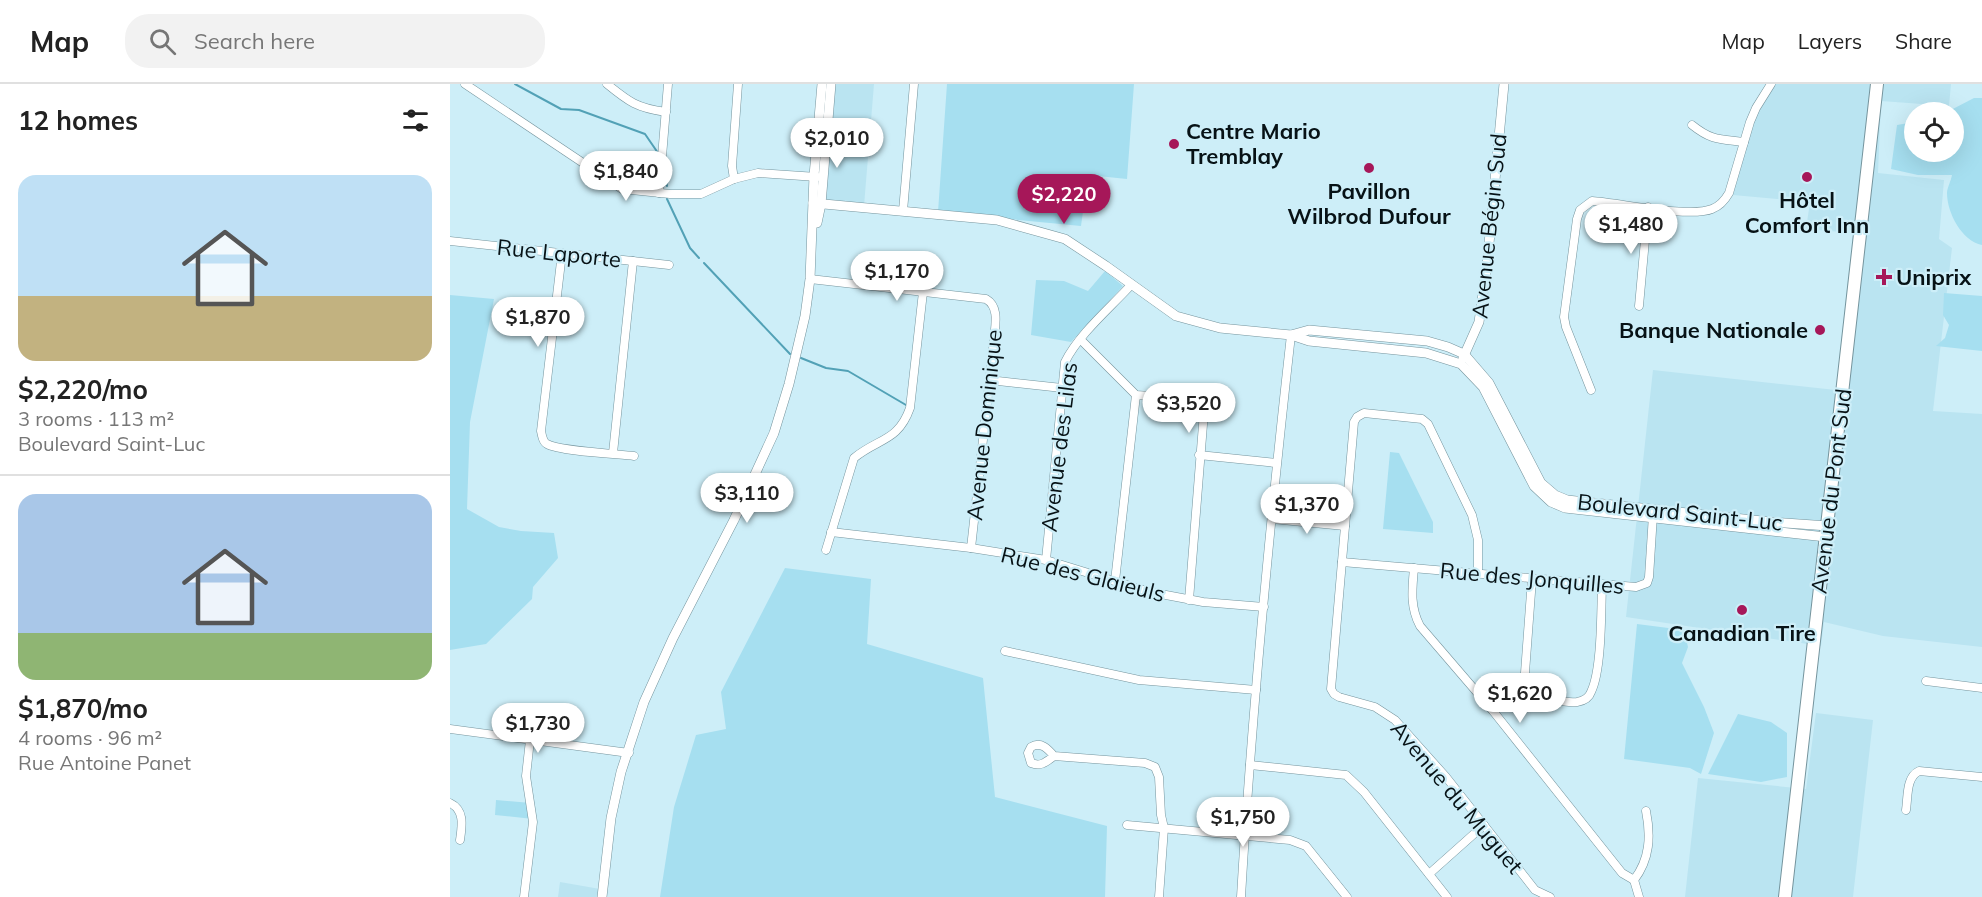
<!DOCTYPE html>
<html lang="en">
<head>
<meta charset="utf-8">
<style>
	body { margin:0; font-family:Mulish,sans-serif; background:#f2f2f2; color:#222; height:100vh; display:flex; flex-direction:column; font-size:22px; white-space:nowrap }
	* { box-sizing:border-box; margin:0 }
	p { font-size:20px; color:#767676 }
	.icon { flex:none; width:33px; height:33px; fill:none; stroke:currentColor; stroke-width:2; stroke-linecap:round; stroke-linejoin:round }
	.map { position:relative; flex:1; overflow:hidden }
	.drawer { display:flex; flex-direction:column; background:#fff; width:450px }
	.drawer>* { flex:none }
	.buttons { position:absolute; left:1454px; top:18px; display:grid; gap:12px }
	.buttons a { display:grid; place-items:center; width:60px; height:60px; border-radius:50%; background:#fff; box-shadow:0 6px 24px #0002; font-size:30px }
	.price { position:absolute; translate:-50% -51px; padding:0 14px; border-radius:21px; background:#fff; color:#222; font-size:20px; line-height:39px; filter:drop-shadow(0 2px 3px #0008) }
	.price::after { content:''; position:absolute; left:50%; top:36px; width:18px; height:14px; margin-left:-9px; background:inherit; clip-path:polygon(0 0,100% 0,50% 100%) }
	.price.on { background:#a61759; color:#fff }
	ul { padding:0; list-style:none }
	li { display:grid; align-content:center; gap:12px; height:318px; padding:0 18px }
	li+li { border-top:2px solid #e0e0e0 }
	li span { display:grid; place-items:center; height:186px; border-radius:18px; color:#555 }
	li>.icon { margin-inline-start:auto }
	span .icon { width:108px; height:108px; fill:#fffc; stroke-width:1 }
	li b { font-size:26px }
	h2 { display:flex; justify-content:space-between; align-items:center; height:72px; padding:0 18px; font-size:26px }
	header { display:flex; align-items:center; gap:36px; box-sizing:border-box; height:84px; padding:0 30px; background:#fff; border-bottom:2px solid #e0e0e0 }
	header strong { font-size:28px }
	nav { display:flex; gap:33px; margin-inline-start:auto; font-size:21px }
	.search { width:420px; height:54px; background:#f2f2f2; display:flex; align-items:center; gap:15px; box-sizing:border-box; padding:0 21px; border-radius:24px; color:#767676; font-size:22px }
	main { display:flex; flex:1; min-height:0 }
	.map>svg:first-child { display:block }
	.built { fill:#bae4f1 }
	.green { fill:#a6dff0 }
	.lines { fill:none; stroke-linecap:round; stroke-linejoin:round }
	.stream { stroke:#52a1b6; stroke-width:2 }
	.minor-casing { stroke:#75949d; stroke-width:9 }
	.tertiary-casing { stroke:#75949d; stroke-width:10 }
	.primary-casing { stroke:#75949d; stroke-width:14 }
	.minor { stroke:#fff; stroke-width:8 }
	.tertiary { stroke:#fff; stroke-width:9 }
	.primary { stroke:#fff; stroke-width:12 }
	.poi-dot { fill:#a61759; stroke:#cdeef8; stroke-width:2 }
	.labels { text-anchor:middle; stroke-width:4.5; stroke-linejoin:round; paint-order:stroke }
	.poi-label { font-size:22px; font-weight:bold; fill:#071216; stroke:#cdeef8 }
	.street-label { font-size:22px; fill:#071216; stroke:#cdeef8 }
</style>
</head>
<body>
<header>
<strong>Map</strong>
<div class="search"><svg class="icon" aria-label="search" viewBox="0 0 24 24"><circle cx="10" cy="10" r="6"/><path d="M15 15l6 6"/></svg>Search here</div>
<nav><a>Map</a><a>Layers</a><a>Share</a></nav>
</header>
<main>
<section class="drawer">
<h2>12 homes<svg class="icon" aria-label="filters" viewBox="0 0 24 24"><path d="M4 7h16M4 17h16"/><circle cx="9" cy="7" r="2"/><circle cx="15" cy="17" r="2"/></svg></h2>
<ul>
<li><span style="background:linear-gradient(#bfe0f5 65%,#c2b280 0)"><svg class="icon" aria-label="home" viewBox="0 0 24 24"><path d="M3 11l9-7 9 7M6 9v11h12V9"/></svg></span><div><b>$2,220/mo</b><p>3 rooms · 113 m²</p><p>Boulevard Saint-Luc</p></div></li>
<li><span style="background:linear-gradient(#a9c7e8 75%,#8fb573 0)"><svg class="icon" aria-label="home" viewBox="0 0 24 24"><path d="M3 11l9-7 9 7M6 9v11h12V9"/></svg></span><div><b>$1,870/mo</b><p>4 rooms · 96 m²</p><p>Rue Antoine Panet</p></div></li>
</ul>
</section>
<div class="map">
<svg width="1532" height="813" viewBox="0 0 1532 813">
	<rect width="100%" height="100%" fill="#cdeef8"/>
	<g class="built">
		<path d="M 382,0 L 424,0 L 414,122 L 372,119 Z"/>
		<path d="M 1322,0 L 1501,0 L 1499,22 L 1431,17 L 1428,89 L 1494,96 L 1489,155 L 1502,164 L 1483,327 L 1532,330 L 1532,563 L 1433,552 L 1374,538 L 1371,562 L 1176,533 L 1203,286 L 1386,306 L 1403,149 L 1356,145 L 1360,118 L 1283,111 L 1307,27 Z"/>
		<path d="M 1366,629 L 1423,636 L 1403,813 L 1235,813 L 1248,694 L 1356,705 Z"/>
		<path d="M 110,798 L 150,805 L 149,813 L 108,813 Z"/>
	</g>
	<g class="green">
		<path d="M 497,0 L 684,0 L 677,95 L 638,91 L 631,142 L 488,128 Z"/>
		<path d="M 1524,14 L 1532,14 L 1532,161 C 1512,157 1497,129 1497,109 C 1497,104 1501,97 1502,91 L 1468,91 L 1441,85 L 1447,41 L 1464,38 L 1464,68 L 1503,68 L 1503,28 L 1497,28 Z"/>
		<path d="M 655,187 L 673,202 L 621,258 L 581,251 L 586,196 L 614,197 L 638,207 Z"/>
		<path d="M 1494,209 L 1532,212 L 1532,267 L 1486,262 L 1495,254 L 1499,241 L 1493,231 Z"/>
		<path d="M 0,211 L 44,215 L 20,338 L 17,425 L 49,443 L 71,447 L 104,449 L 108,474 L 83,503 L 82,515 L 36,560 L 0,566 Z"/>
		<path d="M 940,368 L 949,369 L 983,438 L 983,449 L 933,445 Z"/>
		<path d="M 335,484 L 421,495 L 417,560 L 533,594 L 545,713 L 657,742 L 655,813 L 210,813 L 224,723 L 246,651 L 276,645 L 271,608 Z"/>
		<path d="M 1187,540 L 1234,546 L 1238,563 L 1232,579 L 1254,623 L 1264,649 L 1251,690 L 1240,684 L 1174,675 Z"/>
		<path d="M 1288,630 L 1321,638 L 1337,649 L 1337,693 L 1311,698 L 1258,690 Z"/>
		<path d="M 46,716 L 81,719 L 83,735 L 45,731 Z"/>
	</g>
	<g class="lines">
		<g class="stream">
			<path d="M 65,0 L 111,25 L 129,26 L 195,50 L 208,69"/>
			<path d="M 214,87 L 217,102"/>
			<path d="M 217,115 L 240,164 L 249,174"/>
			<path d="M 254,179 L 340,270"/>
			<path d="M 351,274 L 376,284 L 398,287 L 456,321"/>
		</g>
		<defs>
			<g id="minor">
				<path d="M 15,0 L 172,105 L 220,110 L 251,110 L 284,95 L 308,89 L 367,93"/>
				<path d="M 157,0 C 179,18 187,24 216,28"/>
				<path d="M 1242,41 C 1262,57 1270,55 1294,58"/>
				<path d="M 284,95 L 282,82 L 288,0"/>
				<path d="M 209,109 L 218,0"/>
				<path d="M 453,127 L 464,0"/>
				<path d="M 0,157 L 219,181"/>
				<path d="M 112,169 L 91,347 C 92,352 93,358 97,360 C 109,367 167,370 184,372"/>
				<path d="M 360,195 L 536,215 C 550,223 545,242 544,256 L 521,464"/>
				<path d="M 1189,222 L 1198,123"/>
				<path d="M 631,256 L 686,311 L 743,315 L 751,320 L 754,328 L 739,516"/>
				<path d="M 539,296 L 612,304"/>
				<path d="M 1141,306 L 1116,243 L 1114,233 L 1127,135 L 1130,126 L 1142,117 C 1170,119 1240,134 1262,125 C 1270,122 1275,116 1279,109 L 1300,38 L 1306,24 L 1321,0"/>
				<path d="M 163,369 L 183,177"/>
				<path d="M 749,371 L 826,379"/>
				<path d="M 822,435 L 895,442"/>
				<path d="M 381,448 L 521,464 L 596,476 L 700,508 L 753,518 L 814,523"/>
				<path d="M 376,466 L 404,374 C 428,354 448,358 460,324 L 473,208"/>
				<path d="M 596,476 L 615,278 C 629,250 660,224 681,201"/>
				<path d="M 892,478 L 1186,503 L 1197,499 L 1199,493 L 1203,431"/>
				<path d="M 964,484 C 962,506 960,523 970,542 L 1043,627 L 1172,789 L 1184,796"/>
				<path d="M 1028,490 L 1028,456 L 1022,431 L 978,340 L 972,335 L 914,329 L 907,333 L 904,338 L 881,605 L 884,610 L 889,613 L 925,623 L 945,636 L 996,693 L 1085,806 L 1100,813"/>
				<path d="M 665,497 L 686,311"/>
				<path d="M 555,567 L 689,596 L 806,606"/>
				<path d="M 1476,597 L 1532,604"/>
				<path d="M 1074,602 C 1089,608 1109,620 1127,618 C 1133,617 1139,614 1141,608 C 1152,586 1151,527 1152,501"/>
				<path d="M 1043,627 L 1062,614 L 1074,602 L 1082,495"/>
				<path d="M 0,645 L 179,669"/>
				<path d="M 604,672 C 596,678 591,683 581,679 L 578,669 L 581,663 C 591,657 598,665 604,672 L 695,679 L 705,683 L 709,693 L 711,731 L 714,744 L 709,813"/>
				<path d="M 800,681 L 896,691 L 914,708 L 997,813"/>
				<path d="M 0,719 C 15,726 12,742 10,756"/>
				<path d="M 1456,726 C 1458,713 1456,693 1469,687 L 1532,693"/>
				<path d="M 677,741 L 840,756 L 856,762 L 897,813"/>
				<path d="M 979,790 L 1034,741"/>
				<path d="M 74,813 L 83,738 L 76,692 L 80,656"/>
				<path d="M 791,813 C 802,625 820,438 841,251"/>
				<path d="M 1189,813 L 1184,796 C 1200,775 1201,752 1196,727"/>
			</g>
			<g id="tertiary">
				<path d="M 363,119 L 547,136 L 615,155 L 656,182 L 726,232 L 770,244 L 841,251 L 859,257 L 976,269 L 1011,280 L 1033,303 L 1084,402 L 1101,418 L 1115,424 L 1376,453"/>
				<path d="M 367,139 L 371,120 L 381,0"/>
				<path d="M 841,251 L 859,246 L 977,257 L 998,263 L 1014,270 L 1039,299 L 1091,399 L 1105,411 L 1117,416 L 1321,438 L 1378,442"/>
				<path d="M 1013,274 L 1029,238 L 1037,181 L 1054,0"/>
				<path d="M 152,813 L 161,734 L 171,688 L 194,618 L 223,554 L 284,436 L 324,349 L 339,300 L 355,232 L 360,195 L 364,92 L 372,0"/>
			</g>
			<path id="primary" d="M 1335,813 L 1427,0"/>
		</defs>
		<use href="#minor" class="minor-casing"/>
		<use href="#tertiary" class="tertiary-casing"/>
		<use href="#primary" class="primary-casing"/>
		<use href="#minor" class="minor"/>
		<use href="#tertiary" class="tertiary"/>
		<use href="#primary" class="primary"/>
	</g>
	<g class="poi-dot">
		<circle cx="724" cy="60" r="6"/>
		<circle cx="919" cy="84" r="6"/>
		<circle cx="1357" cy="93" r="6"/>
		<path d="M1431 184h6v6h6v6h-6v6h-6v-6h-6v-6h6z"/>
		<circle cx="1370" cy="246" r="6"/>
		<circle cx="1292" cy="526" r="6"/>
	</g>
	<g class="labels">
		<g class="poi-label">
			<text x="736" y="55" text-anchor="start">Centre Mario<tspan x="736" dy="25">Tremblay</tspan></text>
			<text x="919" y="115">Pavillon<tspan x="919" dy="25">Wilbrod Dufour</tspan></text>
			<text x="1357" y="124">Hôtel<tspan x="1357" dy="25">Comfort Inn</tspan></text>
			<text x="1446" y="201" text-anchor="start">Uniprix</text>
			<text x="1358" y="254" text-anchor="end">Banque Nationale</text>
			<text x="1292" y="557">Canadian Tire</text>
		</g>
		<g class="street-label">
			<text transform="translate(1039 142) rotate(-84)" y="8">Avenue Bégin Sud</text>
			<text transform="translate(109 169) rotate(6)" y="8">Rue Laporte</text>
			<text transform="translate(534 341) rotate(-84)" y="8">Avenue Dominique</text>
			<text transform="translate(609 363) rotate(-83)" y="8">Avenue des Lilas</text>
			<text transform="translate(1381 407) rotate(-83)" y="8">Avenue du Pont Sud</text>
			<text transform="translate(1230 428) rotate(6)" y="8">Boulevard Saint-Luc</text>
			<text transform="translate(633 490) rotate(14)" y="8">Rue des Glaieuls</text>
			<text transform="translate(1082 494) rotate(5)" y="8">Rue des Jonquilles</text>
			<text transform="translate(1007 713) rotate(50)" y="8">Avenue du Muguet</text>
		</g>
	</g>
</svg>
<div class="buttons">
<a><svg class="icon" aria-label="locate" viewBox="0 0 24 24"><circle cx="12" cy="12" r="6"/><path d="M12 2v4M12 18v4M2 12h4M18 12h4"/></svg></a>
</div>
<b class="price" style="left:387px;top:85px">$2,010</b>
<b class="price" style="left:176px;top:118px">$1,840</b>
<b class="price on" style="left:614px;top:141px">$2,220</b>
<b class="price" style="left:1181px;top:171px">$1,480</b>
<b class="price" style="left:447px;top:218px">$1,170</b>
<b class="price" style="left:88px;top:264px">$1,870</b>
<b class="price" style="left:739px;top:350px">$3,520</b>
<b class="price" style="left:297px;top:440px">$3,110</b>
<b class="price" style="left:857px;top:451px">$1,370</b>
<b class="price" style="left:1070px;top:640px">$1,620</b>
<b class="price" style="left:88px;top:670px">$1,730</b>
<b class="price" style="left:793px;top:764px">$1,750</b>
</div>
</main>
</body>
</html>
